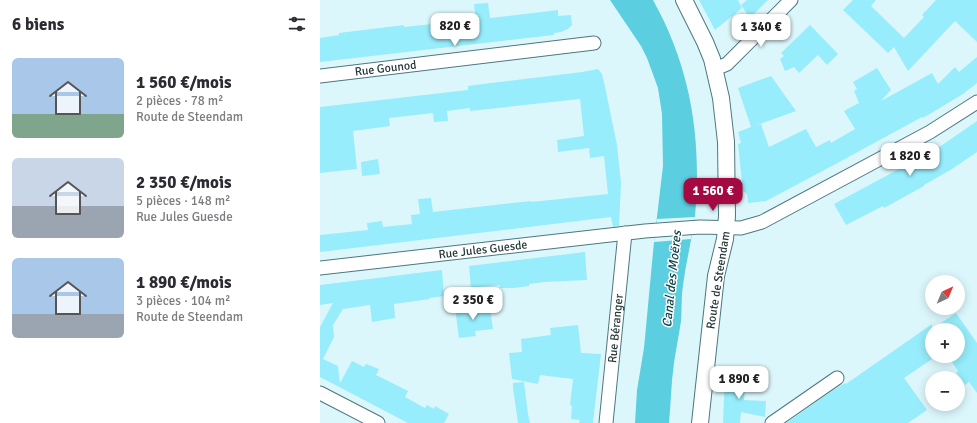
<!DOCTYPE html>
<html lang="fr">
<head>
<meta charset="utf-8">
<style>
	body { margin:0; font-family:Signika,sans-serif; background:#f2f2f3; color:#2b2b33; height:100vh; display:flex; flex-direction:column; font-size:15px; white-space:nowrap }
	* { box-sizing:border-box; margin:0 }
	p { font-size:13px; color:#7c7c81 }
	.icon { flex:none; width:22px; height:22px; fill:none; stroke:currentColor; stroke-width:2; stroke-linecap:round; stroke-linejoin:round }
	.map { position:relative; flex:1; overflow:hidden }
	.drawer { display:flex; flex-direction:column; background:#fff; width:320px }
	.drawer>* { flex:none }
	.needle { width:26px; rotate:44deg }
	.controls { position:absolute; left:605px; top:275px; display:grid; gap:8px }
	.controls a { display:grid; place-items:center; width:40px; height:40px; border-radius:50%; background:#fff; box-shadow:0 2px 10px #0003; font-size:20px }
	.price { position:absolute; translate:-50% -34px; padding:0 9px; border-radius:8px; background:#fff; color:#222; font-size:13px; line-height:26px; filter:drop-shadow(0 1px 2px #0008) }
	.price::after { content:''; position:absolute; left:50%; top:24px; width:12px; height:9px; margin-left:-6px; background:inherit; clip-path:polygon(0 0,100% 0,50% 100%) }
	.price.active { background:#a40a41; color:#fff }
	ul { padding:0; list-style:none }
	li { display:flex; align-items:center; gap:12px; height:100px; padding:0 12px }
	li span { display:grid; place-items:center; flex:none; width:112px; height:80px; border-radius:6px; color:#555 }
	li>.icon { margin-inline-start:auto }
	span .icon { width:48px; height:48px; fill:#fffc; stroke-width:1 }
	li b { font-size:17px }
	h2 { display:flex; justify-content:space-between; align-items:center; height:48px; padding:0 12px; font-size:17px }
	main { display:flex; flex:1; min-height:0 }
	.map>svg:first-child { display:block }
	.water { fill:#5bcee0 }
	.pier { fill:#dcf7fc }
	.building { fill:#97edfb }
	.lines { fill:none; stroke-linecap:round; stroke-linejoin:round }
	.minor-casing { stroke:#4c777e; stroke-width:15 }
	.tertiary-casing { stroke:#4c777e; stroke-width:18 }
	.minor { stroke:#fff; stroke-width:13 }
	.tertiary { stroke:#fff; stroke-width:16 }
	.labels { text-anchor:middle; stroke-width:3; stroke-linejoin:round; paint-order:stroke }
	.street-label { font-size:12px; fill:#26383b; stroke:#fff }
	.water-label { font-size:13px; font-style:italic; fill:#0d434a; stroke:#fff }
</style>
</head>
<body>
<main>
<section class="drawer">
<h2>6 biens<svg class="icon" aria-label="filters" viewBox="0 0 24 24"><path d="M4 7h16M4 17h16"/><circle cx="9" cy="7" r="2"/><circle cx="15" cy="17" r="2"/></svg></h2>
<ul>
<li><span style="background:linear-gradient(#a9c7e8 70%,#7fa58c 0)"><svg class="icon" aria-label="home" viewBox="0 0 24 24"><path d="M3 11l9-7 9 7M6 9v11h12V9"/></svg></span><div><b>1 560 €/mois</b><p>2 pièces · 78 m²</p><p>Route de Steendam</p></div></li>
<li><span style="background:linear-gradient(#c9d6e8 60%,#9aa5b1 0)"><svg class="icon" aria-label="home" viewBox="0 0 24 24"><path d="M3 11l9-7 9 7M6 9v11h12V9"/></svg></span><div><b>2 350 €/mois</b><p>5 pièces · 148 m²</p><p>Rue Jules Guesde</p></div></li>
<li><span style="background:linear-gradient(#a9c7e8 70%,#9aa5b1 0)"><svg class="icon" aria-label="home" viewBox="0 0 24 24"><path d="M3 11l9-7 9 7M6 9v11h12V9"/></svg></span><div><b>1 890 €/mois</b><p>3 pièces · 104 m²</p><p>Route de Steendam</p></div></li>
</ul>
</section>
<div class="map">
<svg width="657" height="423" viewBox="0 0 657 423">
	<rect width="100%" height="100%" fill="#dcf7fc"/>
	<path class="water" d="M 290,0 L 333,0 C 371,68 382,139 375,216 C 372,239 366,262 363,285 C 361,297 362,309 361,321 C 359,335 356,349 354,363 C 351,383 351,403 349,423 L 315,423 L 317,390 L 324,348 L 334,242 L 343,166 L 342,114 L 338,88 L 327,58 L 321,46 Z"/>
	<path class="pier" d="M 375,217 L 371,239 L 334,242 L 337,219 Z"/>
	<g class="building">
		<path d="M 379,0 L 418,0 L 422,8 L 395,30 Z"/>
		<path d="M 427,0 L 448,0 L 430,18 L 421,5 Z"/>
		<path d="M 533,0 L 556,0 L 551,6 L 584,38 L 604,17 L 602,15 L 616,0 L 657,0 L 657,42 L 635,21 L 588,71 L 574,47 L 568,53 L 523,10 Z"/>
		<path d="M 168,3 L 170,18 L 238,10 L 238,16 L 251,15 L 252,25 L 248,29 L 241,32 L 234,33 L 234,35 L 0,62 L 0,38 L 19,35 L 19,33 L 84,25 L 84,27 L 132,22 L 132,24 L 156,22 L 154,4 Z"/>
		<path d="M 490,25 L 518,54 L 507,65 L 498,55 L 479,73 L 474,67 L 465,71 L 460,59 L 464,56 L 461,53 Z"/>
		<path d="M 657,57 L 657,83 L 643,94 L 603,118 L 602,117 L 512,166 L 446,201 L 428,203 L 427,194 L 423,191 L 418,144 L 421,143 L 418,132 L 431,127 L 418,88 L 451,76 L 476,111 L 434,126 L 441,124 L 449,147 L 486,129 L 496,147 L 510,140 L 511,143 L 535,129 L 524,111 L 539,103 L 534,91 L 537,89 L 533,82 L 557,68 L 571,90 L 561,101 L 612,73 L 618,84 L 635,67 L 639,72 Z"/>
		<path d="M 278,69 L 282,74 L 284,82 L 297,145 L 301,183 L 299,226 L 293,227 L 291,217 L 0,252 L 0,235 L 48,230 L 47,223 L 62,221 L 63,227 L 92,224 L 91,215 L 100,214 L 98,199 L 111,198 L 113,212 L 211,201 L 211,202 L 288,194 L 284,156 L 270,158 L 269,148 L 238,152 L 237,140 L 264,136 L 260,99 L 150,111 L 150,108 L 127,111 L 128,121 L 114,122 L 113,113 L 69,118 L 70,126 L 33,131 L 37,169 L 0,173 L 0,107 L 148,90 L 148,86 L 155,85 L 262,72 Z"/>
		<path d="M 657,121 L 657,152 L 632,169 L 604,185 L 604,186 L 564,208 L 563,206 L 526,225 L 514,204 L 618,148 Z"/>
		<path d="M 58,159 L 60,174 L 42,176 L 41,162 Z"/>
		<path d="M 265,252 L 267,280 L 224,282 L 209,284 L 209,286 L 194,288 L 180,288 L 180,285 L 151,288 L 149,266 Z"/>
		<path d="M 122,270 L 124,296 L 109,298 L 110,299 L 74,304 L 75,318 L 52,322 L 50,305 L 23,309 L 13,325 L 14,337 L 3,359 L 18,366 L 20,383 L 32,361 L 44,367 L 46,364 L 59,369 L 56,375 L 88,391 L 85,397 L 105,408 L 107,405 L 114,409 L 115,406 L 129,414 L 124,423 L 88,423 L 0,377 L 0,327 L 13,303 L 0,305 L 0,285 Z"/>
		<path d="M 157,305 L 158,311 L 170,309 L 173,329 L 155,331 L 156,336 L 139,338 L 135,308 Z"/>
		<path d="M 636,313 L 657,343 L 657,393 L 649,382 L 645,385 L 636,373 L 638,371 L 628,356 L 638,356 L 638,330 L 612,330 L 612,359 L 584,378 L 607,410 L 588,423 L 466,423 L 512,391 L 525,383 L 526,384 L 612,324 L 612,329 Z"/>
		<path d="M 258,325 L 261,353 L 281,354 L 273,423 L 259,423 L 260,420 L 251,419 L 252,406 L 250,405 L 253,379 L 220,375 L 218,384 L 192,379 L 189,353 L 202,352 L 201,339 L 231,335 L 230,328 Z"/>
		<path d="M 405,374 L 426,375 L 424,400 L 446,401 L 445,417 L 421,412 L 420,423 L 403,423 Z"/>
		<path d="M 204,382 L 208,414 L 210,423 L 198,423 L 193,388 L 193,383 Z"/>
	</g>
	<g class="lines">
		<defs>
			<g id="minor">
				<path d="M 395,69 L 407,64 L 471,0"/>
				<path id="s1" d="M 0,76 L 274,43"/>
				<path id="s2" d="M 0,268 L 325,231 L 380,227 L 421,228 L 442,222 L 610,132 L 657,102"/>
				<path d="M 0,393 L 58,423"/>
				<path id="s3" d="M 286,423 L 305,233"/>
				<path d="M 452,423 L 517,378"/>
			</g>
			<path id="tertiary" d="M 364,0 L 385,42 L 392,59 L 401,98 L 406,142 L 407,216 L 405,239 L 396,276 L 380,423"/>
		</defs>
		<use href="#minor" class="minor-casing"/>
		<use href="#tertiary" class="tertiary-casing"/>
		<use href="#minor" class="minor"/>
		<use href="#tertiary" class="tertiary"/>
	</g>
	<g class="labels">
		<g class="street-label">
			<text dy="4" stroke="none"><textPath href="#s1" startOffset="66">Rue Gounod</textPath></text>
			<text dy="4" stroke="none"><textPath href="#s2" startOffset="164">Rue Jules Guesde</textPath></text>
			<text transform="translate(398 280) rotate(-81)" y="4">Route de Steendam</text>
			<text dy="4" stroke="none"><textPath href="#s3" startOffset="95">Rue Béranger</textPath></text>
		</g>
		<g class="water-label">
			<text transform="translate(351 279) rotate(-84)" y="5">Canal des Moëres</text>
		</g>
	</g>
</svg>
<div class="controls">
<a><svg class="needle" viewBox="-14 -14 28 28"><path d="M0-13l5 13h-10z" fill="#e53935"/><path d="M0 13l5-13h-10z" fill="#7c7c81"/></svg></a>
<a>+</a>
<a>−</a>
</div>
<b class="price" style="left:135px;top:47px">820 €</b>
<b class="price" style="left:441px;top:48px">1 340 €</b>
<b class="price" style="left:590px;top:177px">1 820 €</b>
<b class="price active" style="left:393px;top:212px">1 560 €</b>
<b class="price" style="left:153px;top:321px">2 350 €</b>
<b class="price" style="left:419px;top:400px">1 890 €</b>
</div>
</main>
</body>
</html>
